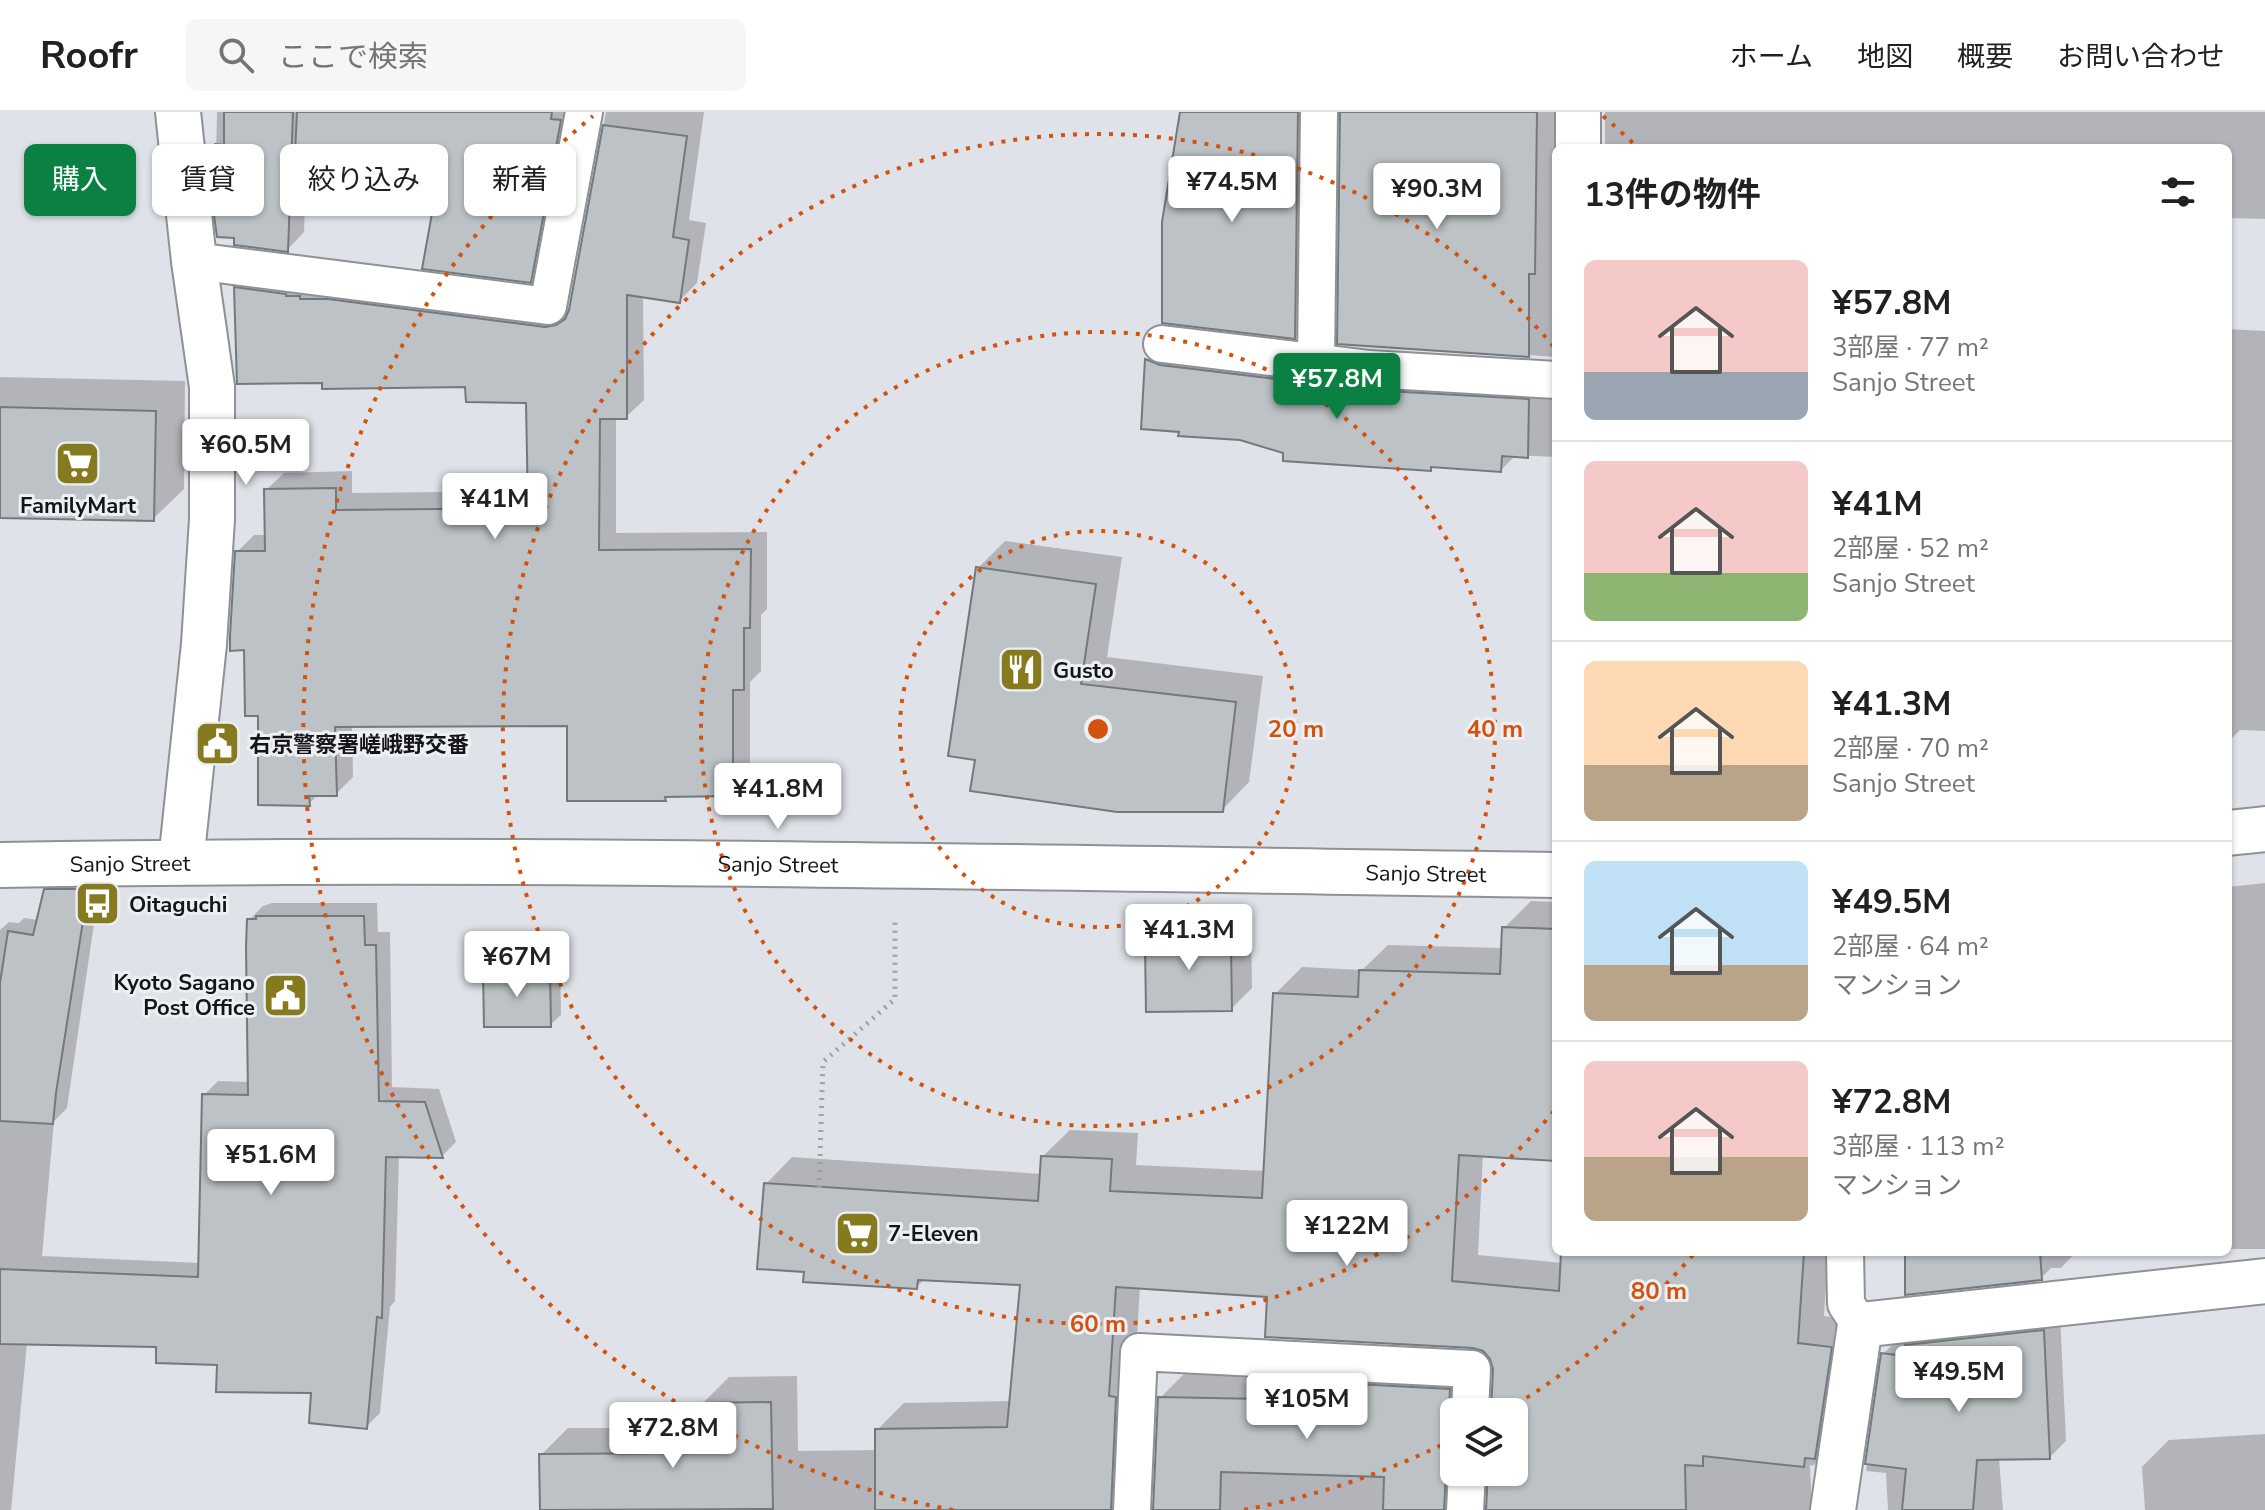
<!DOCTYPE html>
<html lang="ja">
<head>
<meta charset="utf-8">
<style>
	body { margin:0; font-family:"Nunito Sans","Noto Sans JP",sans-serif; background:#f6f6f6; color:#202124; height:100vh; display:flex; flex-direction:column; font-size:30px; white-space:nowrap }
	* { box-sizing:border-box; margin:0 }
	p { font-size:26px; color:#757577 }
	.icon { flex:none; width:44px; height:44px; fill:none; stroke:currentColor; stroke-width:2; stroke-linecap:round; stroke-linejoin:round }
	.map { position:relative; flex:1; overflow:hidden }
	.sheet { position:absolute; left:1552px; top:32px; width:680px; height:1112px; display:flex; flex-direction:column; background:#fff; border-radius:12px; box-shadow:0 2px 6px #0004 }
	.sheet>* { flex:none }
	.guide { position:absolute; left:24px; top:32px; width:760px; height:72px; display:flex; gap:16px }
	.buttons { position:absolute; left:1440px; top:1286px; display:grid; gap:16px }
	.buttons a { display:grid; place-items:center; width:88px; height:88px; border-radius:12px; background:#fff; box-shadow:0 2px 6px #0004; font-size:40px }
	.price { position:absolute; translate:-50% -68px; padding:0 18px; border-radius:8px; background:#fff; color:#222; font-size:26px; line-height:52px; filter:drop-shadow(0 2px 4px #0008) }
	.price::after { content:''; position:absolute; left:50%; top:48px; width:24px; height:18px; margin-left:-12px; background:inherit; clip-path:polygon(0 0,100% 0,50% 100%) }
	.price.current { background:#0b8043; color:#fff }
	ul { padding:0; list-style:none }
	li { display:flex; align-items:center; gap:24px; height:200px; padding:0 32px }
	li+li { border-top:2px solid #e0e0e0 }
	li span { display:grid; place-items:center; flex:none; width:224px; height:160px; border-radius:12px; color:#555 }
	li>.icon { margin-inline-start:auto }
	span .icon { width:96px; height:96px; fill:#fffc; stroke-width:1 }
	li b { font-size:34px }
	h2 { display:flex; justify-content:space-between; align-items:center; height:96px; padding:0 32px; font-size:34px }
	.tag { padding:0 28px; border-radius:12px; background:#fff; box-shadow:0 2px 6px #0004; font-size:28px; line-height:72px }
	.tag.current { background:#0b8043; color:#fff }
	header { display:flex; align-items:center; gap:48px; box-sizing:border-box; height:112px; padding:0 40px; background:#fff; border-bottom:2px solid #e0e0e0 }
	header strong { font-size:38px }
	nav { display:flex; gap:44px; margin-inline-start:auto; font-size:28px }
	.search { width:560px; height:72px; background:#f6f6f6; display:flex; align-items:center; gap:20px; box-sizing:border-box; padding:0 28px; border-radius:12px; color:#757577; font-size:30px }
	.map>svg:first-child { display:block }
	.shadow { fill:#0003; fill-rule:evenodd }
	.building { fill:#bcc2c5; stroke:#73797c; stroke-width:2 }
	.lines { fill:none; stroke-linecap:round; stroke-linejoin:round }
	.service-casing { stroke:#8e9196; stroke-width:40 }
	.minor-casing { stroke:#8e9196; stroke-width:48 }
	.secondary-casing { stroke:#8e9196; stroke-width:48 }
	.path { stroke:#9ea0a5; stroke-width:5; stroke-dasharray:2 6; stroke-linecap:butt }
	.service { stroke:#fff; stroke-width:36 }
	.minor { stroke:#fff; stroke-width:44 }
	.secondary { stroke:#fff; stroke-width:44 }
	.ring { fill:none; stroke:#d3520d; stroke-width:4; stroke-dasharray:4 8 }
	.labels { text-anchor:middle; stroke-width:6; stroke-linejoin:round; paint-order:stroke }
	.poi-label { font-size:22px; font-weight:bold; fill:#141517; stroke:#ecf0f5; text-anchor:start }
	.street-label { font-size:22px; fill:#141517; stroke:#ecf0f5 }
	.centre { fill:#d3520d; stroke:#ecf0f5; stroke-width:4 }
	.ring-label { font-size:24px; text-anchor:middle; font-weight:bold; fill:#d3520d; stroke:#ecf0f5; stroke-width:6; stroke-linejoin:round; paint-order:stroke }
</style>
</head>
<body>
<header>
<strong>Roofr</strong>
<div class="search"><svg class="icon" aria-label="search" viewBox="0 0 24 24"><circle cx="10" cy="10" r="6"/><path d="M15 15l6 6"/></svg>ここで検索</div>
<nav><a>ホーム</a><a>地図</a><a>概要</a><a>お問い合わせ</a></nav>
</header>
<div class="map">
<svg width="2265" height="1398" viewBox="0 0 2265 1398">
	<rect width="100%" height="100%" fill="#dfe2e8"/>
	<g class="shadow">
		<path d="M 217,0 L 576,0 L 548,151 L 530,169 L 443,49 L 307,40 L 304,120 L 287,138 L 236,124 L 215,91 Z"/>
		<path d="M 606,0 L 704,0 L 689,108 L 706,111 L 697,171 L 680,188 L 643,183 L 644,288 L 626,305 L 616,305 L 616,421 L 767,420 L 767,497 L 761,503 L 761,559 L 750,570 L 750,665 L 733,682 L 668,683 L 665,687 L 569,612 L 352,613 L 353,665 L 336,682 L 318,682 L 309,692 L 260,602 L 246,536 L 237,440 L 254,423 L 267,423 L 266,378 L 284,361 L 352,359 L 352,381 L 530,379 L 528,289 L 467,273 L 324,269 L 236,176 L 254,159 L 571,197 Z"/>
		<path d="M 1182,0 L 1308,0 L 1305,214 L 1295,225 Z"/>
		<path d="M 1353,0 L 1576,0 L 1556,36 L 1556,245 L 1339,230 Z"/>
		<path d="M 1605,0 L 2265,0 L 2265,107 L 2228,106 L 2228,36 L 1605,36 Z"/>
		<path d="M 2228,217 L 2265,219 L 2265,619 L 2240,618 L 2228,630 Z"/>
		<path d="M 1170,225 L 1556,265 L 1556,345 L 1516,343 L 1501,358 L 1434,354 L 1430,357 L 1285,339 L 1147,248 Z"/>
		<path d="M 0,265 L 185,269 L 184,377 L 153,407 L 0,404 Z"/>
		<path d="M 1005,429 L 1122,445 L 1107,545 L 1263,564 L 1249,670 L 1222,698 L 977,646 L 978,456 Z"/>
		<path d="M 61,764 L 101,764 L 67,996 L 54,1009 L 42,1144 L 200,1151 L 204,983 L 218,969 L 250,970 L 249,808 L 263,794 L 272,791 L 377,791 L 378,820 L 390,820 L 392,975 L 439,977 L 456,1030 L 442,1044 L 399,1044 L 395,1189 L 390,1195 L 380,1301 L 366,1315 L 314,1279 L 158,1233 L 27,1231 L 11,1398 L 0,1398 L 0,818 L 9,810 L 19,811 L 24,806 L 39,808 L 46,778 Z"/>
		<path d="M 2265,771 L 2265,1137 L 2228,1137 L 2228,775 Z"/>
		<path d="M 1531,789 L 1556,790 L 1556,1043 L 1483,1042 L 1478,1143 L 1563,1151 L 1563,1140 L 1828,1140 L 1824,1204 L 1857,1209 L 1840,1327 L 1813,1354 L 1810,1353 L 1812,1398 L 542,1398 L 541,1343 L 568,1316 L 703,1316 L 702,1292 L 729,1265 L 797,1264 L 798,1339 L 877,1338 L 877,1318 L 904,1291 L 1012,1289 L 1022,1171 L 926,1166 L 916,1175 L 806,1158 L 766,1072 L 792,1045 L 1042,1062 L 1043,1044 L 1070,1018 L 1138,1021 L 1136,1053 L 1266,1059 L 1275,882 L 1302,855 L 1362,858 L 1388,833 L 1503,836 L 1504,816 ZM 1140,1174 L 1269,1183 L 1484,1237 L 1492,1246 L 1495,1258 L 1493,1294 L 1485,1291 L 1476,1251 L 1187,1259 L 1160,1286 L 1155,1392 L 1148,1390 L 1135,1258 ZM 1454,1300 L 1514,1300 L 1514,1360 L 1488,1360 L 1488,1392 L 1481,1390 L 1454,1360 Z"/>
		<path d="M 1178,798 L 1246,798 L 1247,814 L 1251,813 L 1252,876 L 1231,897 L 1147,835 L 1156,826 L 1156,820 Z"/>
		<path d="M 560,848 L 561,903 L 550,913 L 485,860 L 495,849 Z"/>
		<path d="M 1907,1140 L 2076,1140 L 2061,1156 L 2051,1156 L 2041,1166 Z"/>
		<path d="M 2060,1203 L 2066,1329 L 2050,1345 L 1999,1346 L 2003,1398 L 1888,1398 L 1886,1361 L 1866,1359 L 1883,1242 L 1899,1226 Z"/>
		<path d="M 2265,1322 L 2265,1398 L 2145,1398 L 2142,1355 L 2169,1328 Z"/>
	</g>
	<g class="building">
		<path d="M 224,0 L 293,0 L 288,140 L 234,133 L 234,126 L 217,125 L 213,96 L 215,32 L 224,33 Z"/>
		<path d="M 297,0 L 552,0 L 551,7 L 561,8 L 531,171 L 422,157 L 441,51 L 295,42 Z"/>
		<path d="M 1180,0 L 1298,0 L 1295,227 L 1162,211 L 1162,110 Z"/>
		<path d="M 1340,0 L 1537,0 L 1535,162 L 1529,162 L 1529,245 L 1337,232 Z"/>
		<path d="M 603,13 L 687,24 L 673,125 L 689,128 L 680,191 L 627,183 L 627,307 L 600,307 L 599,438 L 751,437 L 750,516 L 744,516 L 744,578 L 733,578 L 733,684 L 665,685 L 666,689 L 567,689 L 567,614 L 335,615 L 337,684 L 309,684 L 310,694 L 258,693 L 258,604 L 245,604 L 244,538 L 230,539 L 230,524 L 235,439 L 265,439 L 264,377 L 336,376 L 336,398 L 528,396 L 526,291 L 466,290 L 465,275 L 322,277 L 322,271 L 237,272 L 234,175 L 286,182 L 286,184 L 300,184 L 300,187 L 328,187 L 545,215 L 556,213 L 565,207 L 569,198 Z"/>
		<path d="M 1145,247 L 1160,253 L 1368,278 L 1529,287 L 1528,346 L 1502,344 L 1501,360 L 1431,355 L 1431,359 L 1283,349 L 1283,341 L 1240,328 L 1178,324 L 1179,320 L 1141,317 Z"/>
		<path d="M 0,295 L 156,299 L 154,409 L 0,406 Z"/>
		<path d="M 976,455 L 1096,472 L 1081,572 L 1236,590 L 1223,700 L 1117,700 L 970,679 L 975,648 L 948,644 Z"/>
		<path d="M 44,777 L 88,777 L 56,981 L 53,1012 L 0,1009 L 0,871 L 8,819 L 33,823 Z"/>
		<path d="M 256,804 L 364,804 L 365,833 L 376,833 L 379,989 L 425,990 L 443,1046 L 386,1045 L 382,1206 L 377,1205 L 367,1317 L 309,1311 L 311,1281 L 216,1280 L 217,1253 L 156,1251 L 156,1235 L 0,1232 L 0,1157 L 198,1165 L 202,982 L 248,983 L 246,835 L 247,807 L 256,807 Z"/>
		<path d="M 1502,815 L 1556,817 L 1556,1049 L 1459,1043 L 1452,1169 L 1559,1179 L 1561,1140 L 1804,1140 L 1798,1231 L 1832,1235 L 1815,1347 L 1805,1346 L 1804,1355 L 1703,1344 L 1703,1354 L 1685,1353 L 1686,1398 L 1486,1398 L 1488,1360 L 1514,1360 L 1514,1300 L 1491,1300 L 1493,1257 L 1490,1247 L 1483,1239 L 1473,1236 L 1265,1225 L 1267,1185 L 1116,1175 L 1109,1284 L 1116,1285 L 1111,1398 L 875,1398 L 875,1317 L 1007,1315 L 1020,1173 L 918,1168 L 917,1177 L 803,1170 L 804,1160 L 757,1157 L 764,1071 L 1038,1089 L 1041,1044 L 1112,1047 L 1110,1079 L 1262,1086 L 1273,881 L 1358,885 L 1359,858 L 1500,862 Z"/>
		<path d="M 1154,819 L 1226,819 L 1226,834 L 1231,834 L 1232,899 L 1146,900 L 1145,834 L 1155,834 Z"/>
		<path d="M 550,858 L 551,915 L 484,915 L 483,859 Z"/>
		<path d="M 1905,1140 L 2040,1140 L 2042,1168 L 1905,1183 Z"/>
		<path d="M 2044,1218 L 2050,1347 L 1977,1348 L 1973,1398 L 1902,1398 L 1906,1357 L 1865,1352 L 1881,1241 L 1905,1244 L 1905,1233 Z"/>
		<path d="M 1263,1267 L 1450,1277 L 1449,1299 L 1454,1313 L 1454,1344 L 1446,1359 L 1444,1398 L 1383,1398 L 1384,1365 L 1221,1360 L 1220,1398 L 1153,1398 L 1158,1285 L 1262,1287 Z"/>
		<path d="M 771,1290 L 773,1397 L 540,1398 L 539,1342 L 701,1341 L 700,1291 Z"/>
	</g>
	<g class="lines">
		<defs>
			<g id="service">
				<path d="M 194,149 L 548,194 L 584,0"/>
				<path d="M 1162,232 L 1370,257 L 1556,268"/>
				<path d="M 1316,250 L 1319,0"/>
				<path d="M 1845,1140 L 1846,1192 L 1860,1213"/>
				<path d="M 1132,1398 L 1139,1240 L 1472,1257 L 1470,1300"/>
				<path d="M 1465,1398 L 1467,1360"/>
			</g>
			<g id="minor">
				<path d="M 178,0 L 194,149 L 212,275 L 212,407 L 204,532 L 181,750"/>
				<path d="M 1578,0 L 1578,36"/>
				<path d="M 1833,1398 L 1860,1213 L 2265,1169"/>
			</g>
			<g id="secondary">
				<path d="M 2228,721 L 2265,717"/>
				<path id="s1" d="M 0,753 C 519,744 1037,756 1556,763"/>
			</g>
		</defs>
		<use href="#service" class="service-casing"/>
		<use href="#minor" class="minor-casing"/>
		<use href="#secondary" class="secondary-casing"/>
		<path class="path" d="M 819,1076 L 823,950 L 895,887 L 895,809"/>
		<use href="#service" class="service"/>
		<use href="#minor" class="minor"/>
		<use href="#secondary" class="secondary"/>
	</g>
	<g class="ring">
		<circle cx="1098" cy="617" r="198"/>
		<circle cx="1098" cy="617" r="397"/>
		<path d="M1554 999A595 595 0 1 1 1554 235"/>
		<path d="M1693 1143A794 794 0 0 1 1507 1298M1452 1328A794 794 0 0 1 1243 1398M953 1398A794 794 0 0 1 593 4M1603 4A794 794 0 0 1 1634 32"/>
	</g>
	<defs>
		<symbol id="supermarket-square" viewBox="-11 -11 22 22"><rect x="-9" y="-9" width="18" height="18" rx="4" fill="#867a1f" stroke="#ecf0f5"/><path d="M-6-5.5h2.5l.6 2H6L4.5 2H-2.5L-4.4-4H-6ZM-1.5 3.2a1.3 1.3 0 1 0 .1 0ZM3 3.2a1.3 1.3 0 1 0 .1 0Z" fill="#fff"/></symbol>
		<symbol id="restaurant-square" viewBox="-11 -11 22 22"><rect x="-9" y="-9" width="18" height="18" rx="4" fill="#867a1f" stroke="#ecf0f5"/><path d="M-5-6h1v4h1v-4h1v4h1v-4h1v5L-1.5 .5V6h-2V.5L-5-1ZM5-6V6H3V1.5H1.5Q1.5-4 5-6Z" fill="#fff"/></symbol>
		<symbol id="civic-square" viewBox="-11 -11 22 22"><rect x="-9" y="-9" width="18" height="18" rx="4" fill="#867a1f" stroke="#ecf0f5"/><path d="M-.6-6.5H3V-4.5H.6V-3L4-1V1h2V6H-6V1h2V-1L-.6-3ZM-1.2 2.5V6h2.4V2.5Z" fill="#fff"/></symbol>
		<symbol id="bus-square" viewBox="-11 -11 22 22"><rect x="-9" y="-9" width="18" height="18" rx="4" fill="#867a1f" stroke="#ecf0f5"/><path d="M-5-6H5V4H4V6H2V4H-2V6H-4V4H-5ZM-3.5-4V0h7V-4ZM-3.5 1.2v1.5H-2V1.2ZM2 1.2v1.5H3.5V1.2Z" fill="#fff"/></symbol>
	</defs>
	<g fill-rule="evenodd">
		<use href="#supermarket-square" x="52" y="326" width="51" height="51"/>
		<use href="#restaurant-square" x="996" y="532" width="51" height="51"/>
		<use href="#civic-square" x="192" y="606" width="51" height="51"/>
		<use href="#bus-square" x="72" y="766" width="51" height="51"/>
		<use href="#civic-square" x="260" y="858" width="51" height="51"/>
		<use href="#supermarket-square" x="832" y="1096" width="51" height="51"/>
	</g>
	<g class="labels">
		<g class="poi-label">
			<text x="78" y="401" text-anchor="middle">FamilyMart</text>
			<text x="1053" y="566">Gusto</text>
			<text x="249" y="640">右京警察署嵯峨野交番</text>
			<text x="129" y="800">Oitaguchi</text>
			<text x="255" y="878" text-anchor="end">Kyoto Sagano<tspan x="255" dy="25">Post Office</tspan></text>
			<text x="888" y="1129">7-Eleven</text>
		</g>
		<g class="street-label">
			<text dy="8" stroke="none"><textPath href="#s1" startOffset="130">Sanjo Street</textPath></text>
			<text dy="8" stroke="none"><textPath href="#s1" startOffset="778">Sanjo Street</textPath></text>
			<text dy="8" stroke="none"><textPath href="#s1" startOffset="1426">Sanjo Street</textPath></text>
		</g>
	</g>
	<circle cx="1098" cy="617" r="12" class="centre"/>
	<g class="ring-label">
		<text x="1296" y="625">20 m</text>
		<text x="1495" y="625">40 m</text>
		<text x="1659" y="1187">80 m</text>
		<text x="1098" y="1220">60 m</text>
	</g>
</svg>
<div class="buttons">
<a><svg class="icon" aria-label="layers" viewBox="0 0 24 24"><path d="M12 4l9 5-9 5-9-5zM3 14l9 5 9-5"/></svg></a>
</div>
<b class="price" style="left:1232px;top:112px">¥74.5M</b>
<b class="price" style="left:1437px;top:119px">¥90.3M</b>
<b class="price current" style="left:1337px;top:309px">¥57.8M</b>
<b class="price" style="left:246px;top:375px">¥60.5M</b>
<b class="price" style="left:495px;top:429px">¥41M</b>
<b class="price" style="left:778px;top:719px">¥41.8M</b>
<b class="price" style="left:1189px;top:860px">¥41.3M</b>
<b class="price" style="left:517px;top:887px">¥67M</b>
<b class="price" style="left:271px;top:1085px">¥51.6M</b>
<b class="price" style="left:1347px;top:1156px">¥122M</b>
<b class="price" style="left:1959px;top:1302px">¥49.5M</b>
<b class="price" style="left:1307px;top:1329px">¥105M</b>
<b class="price" style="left:673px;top:1358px">¥72.8M</b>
<div class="guide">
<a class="tag current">購入</a>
<a class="tag">賃貸</a>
<a class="tag">絞り込み</a>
<a class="tag">新着</a>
</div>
<section class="sheet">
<h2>13件の物件<svg class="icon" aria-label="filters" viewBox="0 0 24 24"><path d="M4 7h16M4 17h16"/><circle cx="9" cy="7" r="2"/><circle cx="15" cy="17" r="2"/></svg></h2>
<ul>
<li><span style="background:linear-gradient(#f6c9c9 70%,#9aa5b1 0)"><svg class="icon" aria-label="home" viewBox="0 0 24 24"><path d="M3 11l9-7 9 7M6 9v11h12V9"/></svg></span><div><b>¥57.8M</b><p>3部屋 · 77 m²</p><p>Sanjo Street</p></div></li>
<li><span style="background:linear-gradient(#f6c9c9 70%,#8fb573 0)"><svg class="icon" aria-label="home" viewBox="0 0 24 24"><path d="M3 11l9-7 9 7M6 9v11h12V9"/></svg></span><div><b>¥41M</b><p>2部屋 · 52 m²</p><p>Sanjo Street</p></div></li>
<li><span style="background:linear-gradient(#ffd9b3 65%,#b9a48a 0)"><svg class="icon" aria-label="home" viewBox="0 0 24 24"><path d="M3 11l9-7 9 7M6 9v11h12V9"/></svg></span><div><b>¥41.3M</b><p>2部屋 · 70 m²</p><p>Sanjo Street</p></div></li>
<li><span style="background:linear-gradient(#bfe0f5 65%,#b9a48a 0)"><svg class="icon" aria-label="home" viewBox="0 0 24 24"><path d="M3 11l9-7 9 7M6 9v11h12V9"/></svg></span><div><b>¥49.5M</b><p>2部屋 · 64 m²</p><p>マンション</p></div></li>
<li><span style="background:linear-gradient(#f6c9c9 60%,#b9a48a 0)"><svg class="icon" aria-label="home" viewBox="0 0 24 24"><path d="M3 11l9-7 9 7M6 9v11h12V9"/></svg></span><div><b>¥72.8M</b><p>3部屋 · 113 m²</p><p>マンション</p></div></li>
</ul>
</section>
</div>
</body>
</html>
